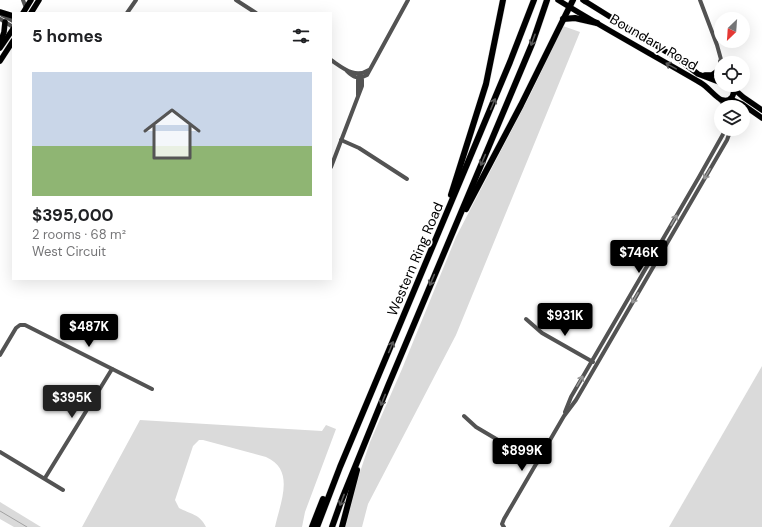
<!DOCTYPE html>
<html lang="en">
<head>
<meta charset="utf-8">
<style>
	body { margin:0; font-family:"DM Sans",sans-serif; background:#f2f2f2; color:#202124; height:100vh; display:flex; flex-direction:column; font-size:15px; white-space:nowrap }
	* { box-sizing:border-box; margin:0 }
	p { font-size:13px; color:#757577 }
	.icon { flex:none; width:22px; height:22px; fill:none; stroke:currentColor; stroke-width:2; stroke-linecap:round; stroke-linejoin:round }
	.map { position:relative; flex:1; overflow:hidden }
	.drawer { position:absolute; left:12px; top:12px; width:320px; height:268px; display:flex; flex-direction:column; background:#fff; border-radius:0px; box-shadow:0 4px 16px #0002 }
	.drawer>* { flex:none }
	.needle { width:26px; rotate:205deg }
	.fabs { position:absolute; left:714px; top:12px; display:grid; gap:8px }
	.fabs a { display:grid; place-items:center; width:36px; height:36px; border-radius:50%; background:#fff; box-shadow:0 4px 16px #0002; font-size:20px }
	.price { position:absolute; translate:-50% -34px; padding:0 9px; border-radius:4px; background:#000; color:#fff; font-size:13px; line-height:26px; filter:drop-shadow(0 1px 2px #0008) }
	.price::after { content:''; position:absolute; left:50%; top:24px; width:12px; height:9px; margin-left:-6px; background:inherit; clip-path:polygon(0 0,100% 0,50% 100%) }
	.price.current { background:#222; color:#fff }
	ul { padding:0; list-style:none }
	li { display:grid; align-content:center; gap:8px; height:212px; padding:0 20px }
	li+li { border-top:1px solid #e0e0e0 }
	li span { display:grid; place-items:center; height:124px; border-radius:0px; color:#555 }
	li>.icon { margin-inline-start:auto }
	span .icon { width:72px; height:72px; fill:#fffc; stroke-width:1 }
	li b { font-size:17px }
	h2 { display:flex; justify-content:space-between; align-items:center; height:48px; padding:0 20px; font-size:17px }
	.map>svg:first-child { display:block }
	.green { fill:#dadada }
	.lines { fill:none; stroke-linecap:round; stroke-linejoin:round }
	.stream { stroke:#a1a1a1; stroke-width:1 }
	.major-casing { stroke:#dbdbdb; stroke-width:6 }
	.highway-casing { stroke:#dbdbdb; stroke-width:7 }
	.minor { stroke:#535353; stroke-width:4 }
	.major { stroke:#000; stroke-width:5.5 }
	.highway { stroke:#000; stroke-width:6 }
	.oneway { stroke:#595959 }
	.oneway2 { stroke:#989898 }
	.labels { text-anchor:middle; stroke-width:3.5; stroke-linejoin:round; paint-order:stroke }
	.street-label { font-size:14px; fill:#000; stroke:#fff }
</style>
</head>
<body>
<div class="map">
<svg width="762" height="527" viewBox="0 0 762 527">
	<rect width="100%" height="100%" fill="#fff"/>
	<g class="green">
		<path d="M 563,26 L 580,32 L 456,335 L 368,504 L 362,527 L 345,527 L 355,487 L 370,442 L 402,369 L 456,237 L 531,93 Z"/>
		<path d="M 762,366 L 762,527 L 669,527 Z"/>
		<path d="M 140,420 L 322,431 L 326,425 L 336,429 L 305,512 L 302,527 L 275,527 C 280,503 296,470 266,457 L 203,440 L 199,440 L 193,446 L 175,500 L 179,508 C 190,514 200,514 206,527 L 82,527 Z"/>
		<path d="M 0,502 L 41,527 L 14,527 L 0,519 Z"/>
	</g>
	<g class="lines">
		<path class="stream" d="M 0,511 L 27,527"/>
		<defs>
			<g id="major">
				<path d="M 558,0 C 605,29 653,55 701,83 C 707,86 717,99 722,100 C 732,103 736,93 732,85"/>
				<path d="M 583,0 L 681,61 L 698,74 L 719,82"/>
				<path d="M 0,12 L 13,16"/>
				<path d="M 23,13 L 31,0"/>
				<path d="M 31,13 L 39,0"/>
				<path d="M 0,44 L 4,32 L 5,22"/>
				<path d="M 0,48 L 13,29"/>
				<path d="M 0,61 L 13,41"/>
				<path d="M 705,75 L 712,75 L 719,70"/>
				<path d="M 734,89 L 743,97 L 762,110"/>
				<path d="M 730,99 L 742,104 L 762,118"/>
			</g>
			<g id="highway">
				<path d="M 584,0 L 585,1"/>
				<path d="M 563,19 L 575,18 L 597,23"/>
				<path d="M 451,195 L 486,84 L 503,0"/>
				<path d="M 466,209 L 521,105 L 573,0"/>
				<path d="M 312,527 L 323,499"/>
				<path d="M 317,527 L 340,467 L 510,62 L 534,0"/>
				<path d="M 332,527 L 342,499 L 388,386 L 532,44 L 547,0"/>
				<path d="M 342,527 L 357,470"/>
			</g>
		</defs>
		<use href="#major" class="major-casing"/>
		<use href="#highway" class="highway-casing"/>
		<g class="minor">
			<path d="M 23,0 L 26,8"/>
			<path d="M 236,0 L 256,13"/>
			<path d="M 700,0 L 717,45 L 722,63"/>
			<path d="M 127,13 L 136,0"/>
			<path d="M 2,15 L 13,21"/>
			<path d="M 0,19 L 13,27"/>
			<path d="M 331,60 C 343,68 355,79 369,70"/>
			<path d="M 347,71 C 353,77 358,80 367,75 L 408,0"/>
			<path d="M 720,82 L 720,61"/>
			<path d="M 358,95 L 358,80 L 359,76"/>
			<path d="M 730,99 L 731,107"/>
			<path d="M 720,100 L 726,107"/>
			<path d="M 341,140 L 359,148 L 407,179"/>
			<path d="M 331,167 L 362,86 L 362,80 L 360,74"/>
			<path d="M 526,319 L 542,333 L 593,362"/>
			<path d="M 0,355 L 16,328 L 20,325 L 25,325 L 152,389"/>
			<path d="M 565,412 L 571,397 L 699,177 L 726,129"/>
			<path d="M 464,416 L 476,427 L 537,463"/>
			<path d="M 0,452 L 63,490"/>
			<path d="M 45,478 L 112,369"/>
			<path d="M 504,527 L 502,524 L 504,519 L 564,416 L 576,400 L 727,140 L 731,129"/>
		</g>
		<use href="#major" class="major"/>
		<use href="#highway" class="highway"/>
	</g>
	<defs><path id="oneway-shaft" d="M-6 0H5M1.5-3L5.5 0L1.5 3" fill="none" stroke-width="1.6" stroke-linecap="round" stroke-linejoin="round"/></defs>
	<g class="oneway">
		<use href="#oneway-shaft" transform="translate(533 40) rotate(110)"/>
		<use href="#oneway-shaft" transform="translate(671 66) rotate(-151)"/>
		<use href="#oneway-shaft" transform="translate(493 104) rotate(-67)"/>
		<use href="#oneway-shaft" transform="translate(483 160) rotate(113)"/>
		<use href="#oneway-shaft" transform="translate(432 280) rotate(113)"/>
		<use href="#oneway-shaft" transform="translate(391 347) rotate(-67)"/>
		<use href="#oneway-shaft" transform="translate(383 400) rotate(112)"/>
		<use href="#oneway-shaft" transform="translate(342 500) rotate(111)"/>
	</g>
	<g class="oneway2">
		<use href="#oneway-shaft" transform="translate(707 174) rotate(120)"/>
		<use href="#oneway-shaft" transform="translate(674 220) rotate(-60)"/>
		<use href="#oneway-shaft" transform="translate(635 298) rotate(120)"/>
		<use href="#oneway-shaft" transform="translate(580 381) rotate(-60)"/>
	</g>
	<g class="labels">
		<g class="street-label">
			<text transform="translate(654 42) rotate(30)" y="5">Boundary Road</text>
			<text transform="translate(415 259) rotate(-67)" y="5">Western Ring Road</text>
		</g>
	</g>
</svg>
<div class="fabs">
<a><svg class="needle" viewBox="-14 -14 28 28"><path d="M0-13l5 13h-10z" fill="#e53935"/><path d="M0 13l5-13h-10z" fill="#757577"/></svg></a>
<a><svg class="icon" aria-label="locate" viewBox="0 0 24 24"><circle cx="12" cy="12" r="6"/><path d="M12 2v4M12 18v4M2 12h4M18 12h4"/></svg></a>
<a><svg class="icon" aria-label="layers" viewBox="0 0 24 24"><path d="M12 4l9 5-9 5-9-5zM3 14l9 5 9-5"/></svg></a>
</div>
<b class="price" style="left:639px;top:274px">$746K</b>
<b class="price" style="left:565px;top:337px">$931K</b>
<b class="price" style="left:89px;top:348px">$487K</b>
<b class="price current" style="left:72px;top:419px">$395K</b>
<b class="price" style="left:522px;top:472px">$899K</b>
<section class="drawer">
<h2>5 homes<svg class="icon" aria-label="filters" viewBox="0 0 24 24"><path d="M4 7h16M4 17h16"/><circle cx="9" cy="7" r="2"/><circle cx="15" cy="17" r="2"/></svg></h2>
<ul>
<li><span style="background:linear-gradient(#c9d6e8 60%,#8fb573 0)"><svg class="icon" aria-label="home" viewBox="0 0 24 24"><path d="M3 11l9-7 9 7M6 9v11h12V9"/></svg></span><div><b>$395,000</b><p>2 rooms · 68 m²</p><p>West Circuit</p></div></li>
</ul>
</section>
</div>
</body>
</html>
